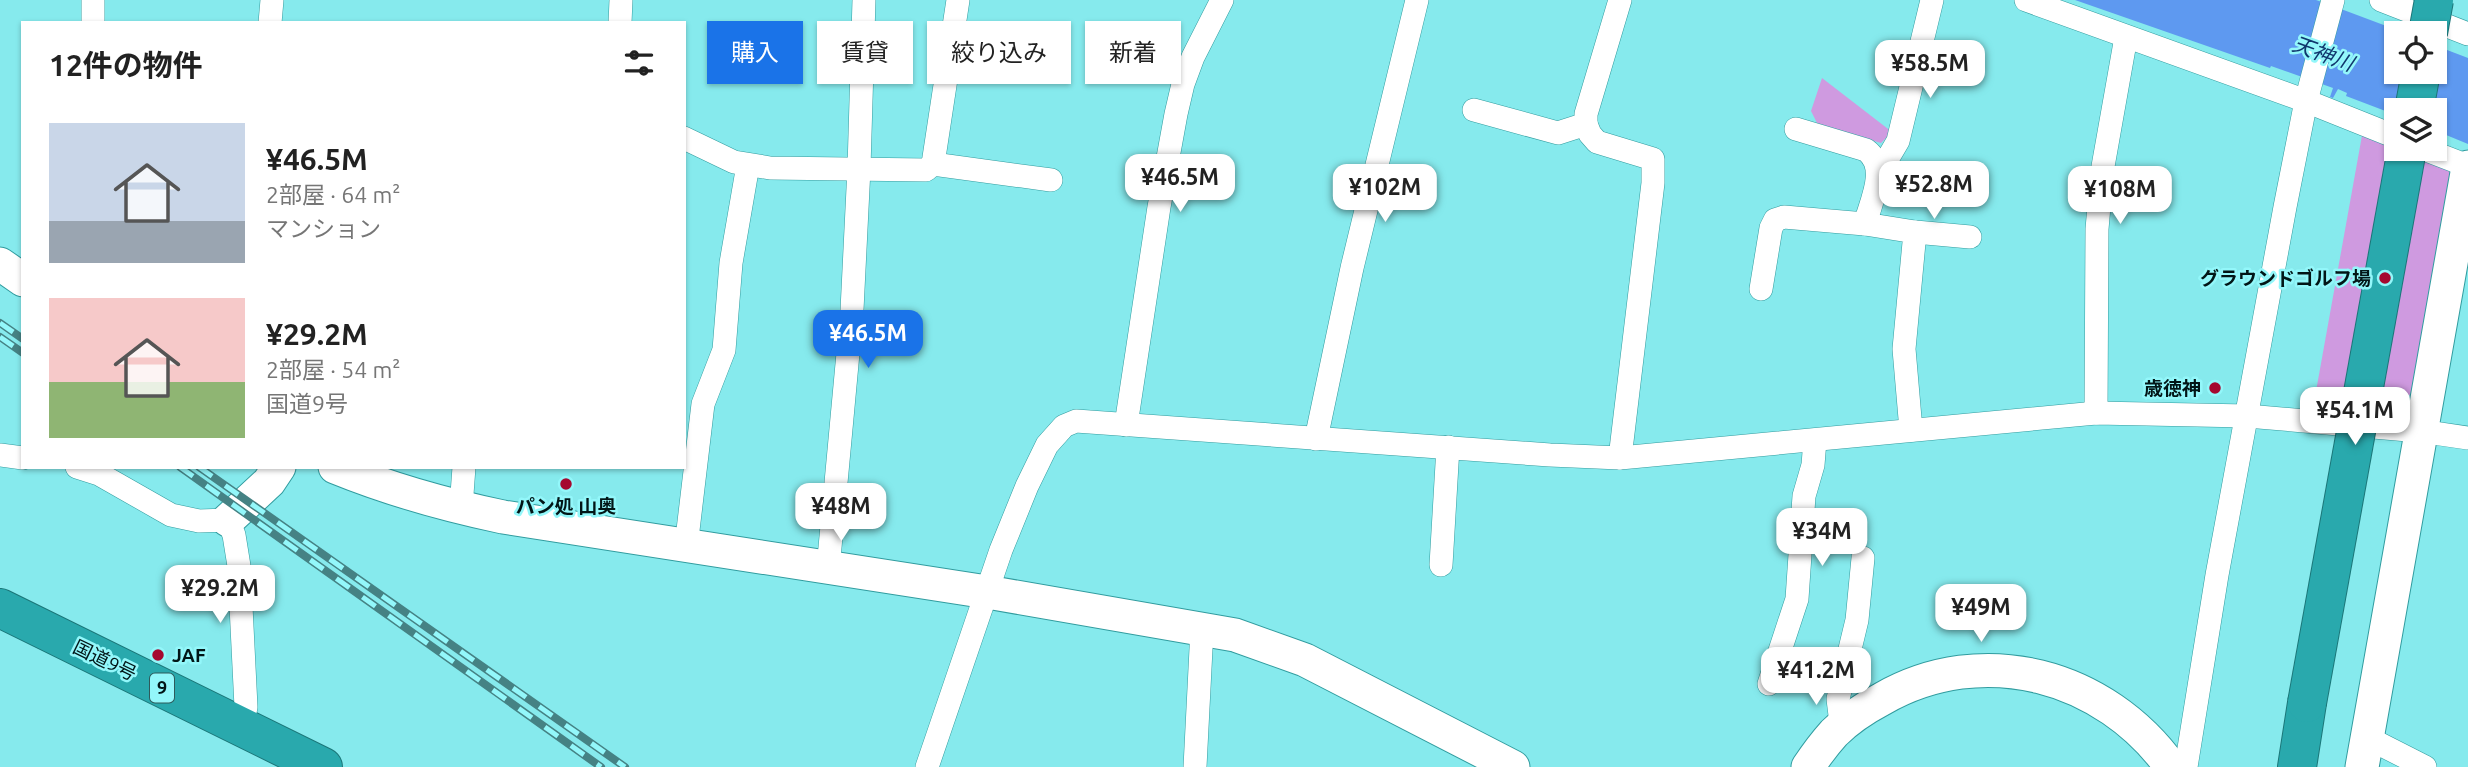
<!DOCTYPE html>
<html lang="ja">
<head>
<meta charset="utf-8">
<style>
	body { margin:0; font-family:Ubuntu,"Noto Sans JP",sans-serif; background:#f2f2f2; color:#222; height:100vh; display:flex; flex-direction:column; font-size:26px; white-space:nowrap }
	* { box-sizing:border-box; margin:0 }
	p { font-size:23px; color:#767676 }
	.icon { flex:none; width:38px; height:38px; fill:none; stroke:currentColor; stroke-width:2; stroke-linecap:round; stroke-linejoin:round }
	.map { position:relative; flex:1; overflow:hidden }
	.details { position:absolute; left:21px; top:21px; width:665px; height:448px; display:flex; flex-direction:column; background:#fff; border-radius:0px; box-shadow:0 2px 5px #0004 }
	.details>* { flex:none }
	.top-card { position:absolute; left:707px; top:21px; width:665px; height:63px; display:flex; gap:14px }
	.tools { position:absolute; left:2384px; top:21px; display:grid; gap:14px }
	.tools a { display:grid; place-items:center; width:63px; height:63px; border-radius:0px; background:#fff; box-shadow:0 2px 5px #0004; font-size:35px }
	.price { position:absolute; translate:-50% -60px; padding:0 16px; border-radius:14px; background:#fff; color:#222; font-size:23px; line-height:46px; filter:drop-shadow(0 2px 4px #0008) }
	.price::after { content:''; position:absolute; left:50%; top:42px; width:21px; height:16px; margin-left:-10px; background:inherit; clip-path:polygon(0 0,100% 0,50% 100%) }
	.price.active { background:#1a73e8; color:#fff }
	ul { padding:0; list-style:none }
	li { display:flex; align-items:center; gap:21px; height:175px; padding:0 28px }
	li span { display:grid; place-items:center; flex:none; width:196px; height:140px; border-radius:0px; color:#555 }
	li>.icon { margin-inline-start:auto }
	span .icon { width:84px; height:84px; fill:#fffc; stroke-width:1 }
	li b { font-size:30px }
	h2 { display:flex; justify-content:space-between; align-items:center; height:84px; padding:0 28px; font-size:30px }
	.tag { padding:0 24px; border-radius:0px; background:#fff; box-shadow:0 2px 5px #0004; font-size:24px; line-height:63px }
	.tag.active { background:#1a73e8; color:#fff }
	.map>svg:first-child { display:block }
	.green { fill:#cf9ae0 }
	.water { fill:#5e99f0 }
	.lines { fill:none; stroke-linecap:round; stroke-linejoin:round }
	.street-casing { stroke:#319c9f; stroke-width:24 }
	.secondary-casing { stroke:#319c9f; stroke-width:35 }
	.highway-casing { stroke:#1b7678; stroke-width:40 }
	.street { stroke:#fff; stroke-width:23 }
	.secondary { stroke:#fff; stroke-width:33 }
	.highway { stroke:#29a9ad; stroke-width:38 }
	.rail-casing { stroke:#458284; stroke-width:8 }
	.rail { stroke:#93f7fa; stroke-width:5; stroke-dasharray:16; stroke-linecap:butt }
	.highway-bridge-casing { stroke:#1b7678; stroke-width:40; stroke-linecap:butt }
	.highway-bridge { stroke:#29a9ad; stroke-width:38 }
	.poi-dot { fill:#a5082f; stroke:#93f7fa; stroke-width:2.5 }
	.labels { text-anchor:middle; stroke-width:5; stroke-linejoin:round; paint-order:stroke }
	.shield { fill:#93f7fa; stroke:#2e5a5b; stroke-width:2 }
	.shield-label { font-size:18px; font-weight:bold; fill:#021617 }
	.poi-label { font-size:19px; font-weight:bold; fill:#021617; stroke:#93f7fa; text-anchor:end }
	.street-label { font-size:19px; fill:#021617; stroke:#93f7fa }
	.water-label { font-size:21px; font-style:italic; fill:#10376d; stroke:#93f7fa }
</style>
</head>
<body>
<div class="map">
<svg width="2468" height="767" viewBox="0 0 2468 767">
	<rect width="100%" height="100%" fill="#86eaed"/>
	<g class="green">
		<path d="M 1822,78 L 1892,132 L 1881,143 L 1818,125 L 1811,111 Z"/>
		<path d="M 2363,130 L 2452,170 L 2414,386 L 2409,396 L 2397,409 L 2313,408 Z"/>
	</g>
	<path class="water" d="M 2075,0 L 2316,0 L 2325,3 L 2405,33 L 2396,33 L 2396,72 L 2434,72 L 2434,45 L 2468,58 L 2468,144 L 2434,130 L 2434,110 L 2396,110 L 2396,115 L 2346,96 L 2347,93 L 2338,89 L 2333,98 L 2330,97 L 2333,88 L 2271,66 L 2270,68 Z"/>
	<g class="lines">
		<defs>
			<g id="street">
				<path d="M 93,0 L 93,23"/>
				<path d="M 2026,0 L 2306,101 L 2396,137"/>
				<path d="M 2381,0 L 2468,34"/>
				<path d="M 270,23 L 272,0"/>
				<path d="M 620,23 L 621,0"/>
				<path d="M 1474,110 L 1558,133 L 1586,124 L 1586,114 L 1620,0"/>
				<path d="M 1586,124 L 1590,134 L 1597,142 L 1653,159 L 1653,183 L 1620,458"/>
				<path d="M 1796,129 L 1866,150 C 1889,167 1871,201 1865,224 L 1915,232 L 1904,349 L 1911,430"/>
				<path d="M 684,138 L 734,162 L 770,168 L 926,170 L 933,164 L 958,0"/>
				<path d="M 2424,149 L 2468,166"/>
				<path d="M 1878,163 L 1888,158 L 1898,141 L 1932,0"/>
				<path d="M 933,164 L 1051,180"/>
				<path d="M 1915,232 L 1970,237"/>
				<path d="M 1761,289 L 1771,228 L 1775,220 L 1784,217 L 1865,224"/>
				<path d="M 2096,413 L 2097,229 L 2102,172 L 2126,37"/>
				<path d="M 1126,425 L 1159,207 L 1176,114 L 1183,84 L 1193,57 L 1222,0"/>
				<path d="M 1316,439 L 1352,268 L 1417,0"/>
				<path d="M 0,455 L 23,458"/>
				<path d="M 77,467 L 99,474 L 171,515 L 199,521 L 228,520 L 234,535 L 239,566 L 246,707 L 242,727"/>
				<path d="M 461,508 L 464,467"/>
				<path d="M 686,547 L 703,404 L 724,350 L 731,263 L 748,165"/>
				<path d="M 1441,565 L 1448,447"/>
				<path d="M 828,569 L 852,310 L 859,168 L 864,0"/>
				<path d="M 1769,684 L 1797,599 L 1804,496 L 1813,465 L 1815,440"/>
				<path d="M 1846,722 L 1840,715 L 1838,699 L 1857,620 L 1863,558"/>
				<path d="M 2366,737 L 2425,767"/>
				<path d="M 927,767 L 1001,550 L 1027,486 L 1047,445 L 1064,426 L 1076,421 L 1550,455 L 1620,458 L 2096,413 L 2247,416 L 2420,431 L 2468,438"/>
				<path d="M 1195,767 L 1202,629"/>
				<path d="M 2186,767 L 2217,575 L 2285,207 L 2306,101 L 2333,0"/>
			</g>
			<g id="secondary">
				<path d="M 0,264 L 23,280"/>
				<path d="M 335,467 C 389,489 446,505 503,517 L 987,592 L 1235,635 L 1305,660 L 1513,767"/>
				<path d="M 228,520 L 269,482 L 279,467"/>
				<path d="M 1808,767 C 1816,755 1825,743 1834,733 C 1848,719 1865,708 1882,699 C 1983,641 2105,675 2171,767"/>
				<path d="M 2362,767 L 2468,167"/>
			</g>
			<g id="highway">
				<path d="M 2414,110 L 2421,72"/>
				<path d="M 0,608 L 323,767"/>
				<path d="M 2297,767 L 2307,703"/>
			</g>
		</defs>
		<use href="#street" class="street-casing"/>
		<use href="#secondary" class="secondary-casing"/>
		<use href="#highway" class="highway-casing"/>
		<use href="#street" class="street"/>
		<use href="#secondary" class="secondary"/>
		<use href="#highway" class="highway"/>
		<defs>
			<g id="rail">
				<path d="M 0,323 L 23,339"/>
				<path d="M 0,337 L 23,353"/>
				<path d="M 180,467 L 601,767"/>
				<path d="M 199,467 L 625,767"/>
			</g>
		</defs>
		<use href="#rail" class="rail-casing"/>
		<use href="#rail" class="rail"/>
		<defs>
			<g id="highway-bridge">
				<path d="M 2428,33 L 2434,0"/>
				<path d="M 2307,703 L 2407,149"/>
			</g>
		</defs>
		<use href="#highway-bridge" class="highway-bridge-casing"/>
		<use href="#highway-bridge" class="highway-bridge"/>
	</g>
	<g class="poi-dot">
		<circle cx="2385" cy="278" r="7"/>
		<circle cx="2215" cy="388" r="7"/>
		<circle cx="566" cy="484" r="7"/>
		<circle cx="158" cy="655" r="7"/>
	</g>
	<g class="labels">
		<rect class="shield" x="150" y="673.5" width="24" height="29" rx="5"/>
		<g class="shield-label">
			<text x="162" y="694">9</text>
		</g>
		<g class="poi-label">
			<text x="2371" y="285">グラウンドゴルフ場</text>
			<text x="2201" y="395">歳徳神</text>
			<text x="566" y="513" text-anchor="middle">パン処 山奥</text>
			<text x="172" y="662" text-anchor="start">JAF</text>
		</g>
		<g class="street-label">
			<text transform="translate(105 660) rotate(26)" y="7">国道9号</text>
		</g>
		<g class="water-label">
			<text transform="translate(2323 54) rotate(20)" y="7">天神川</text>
		</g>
	</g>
</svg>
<div class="tools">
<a><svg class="icon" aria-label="locate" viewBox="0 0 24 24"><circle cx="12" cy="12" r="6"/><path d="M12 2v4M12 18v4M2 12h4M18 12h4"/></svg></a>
<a><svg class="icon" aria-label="layers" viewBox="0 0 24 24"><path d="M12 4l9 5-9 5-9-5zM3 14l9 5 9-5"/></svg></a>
</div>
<b class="price" style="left:1930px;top:100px">¥58.5M</b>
<b class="price" style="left:1180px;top:214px">¥46.5M</b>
<b class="price" style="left:1934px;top:221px">¥52.8M</b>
<b class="price" style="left:1385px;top:224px">¥102M</b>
<b class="price" style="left:2120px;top:226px">¥108M</b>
<b class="price active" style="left:868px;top:370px">¥46.5M</b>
<b class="price" style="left:2355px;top:447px">¥54.1M</b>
<b class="price" style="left:841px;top:543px">¥48M</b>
<b class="price" style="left:1822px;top:568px">¥34M</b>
<b class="price" style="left:220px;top:625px">¥29.2M</b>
<b class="price" style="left:1981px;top:644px">¥49M</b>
<b class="price" style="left:1816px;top:707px">¥41.2M</b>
<div class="top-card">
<a class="tag active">購入</a>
<a class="tag">賃貸</a>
<a class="tag">絞り込み</a>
<a class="tag">新着</a>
</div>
<section class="details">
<h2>12件の物件<svg class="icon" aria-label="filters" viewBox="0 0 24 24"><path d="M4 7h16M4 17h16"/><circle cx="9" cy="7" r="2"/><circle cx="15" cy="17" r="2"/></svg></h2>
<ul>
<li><span style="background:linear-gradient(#c9d6e8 70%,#9aa5b1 0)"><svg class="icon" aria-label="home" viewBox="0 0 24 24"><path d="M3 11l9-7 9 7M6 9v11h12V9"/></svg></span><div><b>¥46.5M</b><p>2部屋 · 64 m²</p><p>マンション</p></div></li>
<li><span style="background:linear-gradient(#f6c9c9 60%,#8fb573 0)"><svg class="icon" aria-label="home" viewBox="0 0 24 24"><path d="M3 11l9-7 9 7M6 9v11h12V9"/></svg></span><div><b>¥29.2M</b><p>2部屋 · 54 m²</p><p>国道9号</p></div></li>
</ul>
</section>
</div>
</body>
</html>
